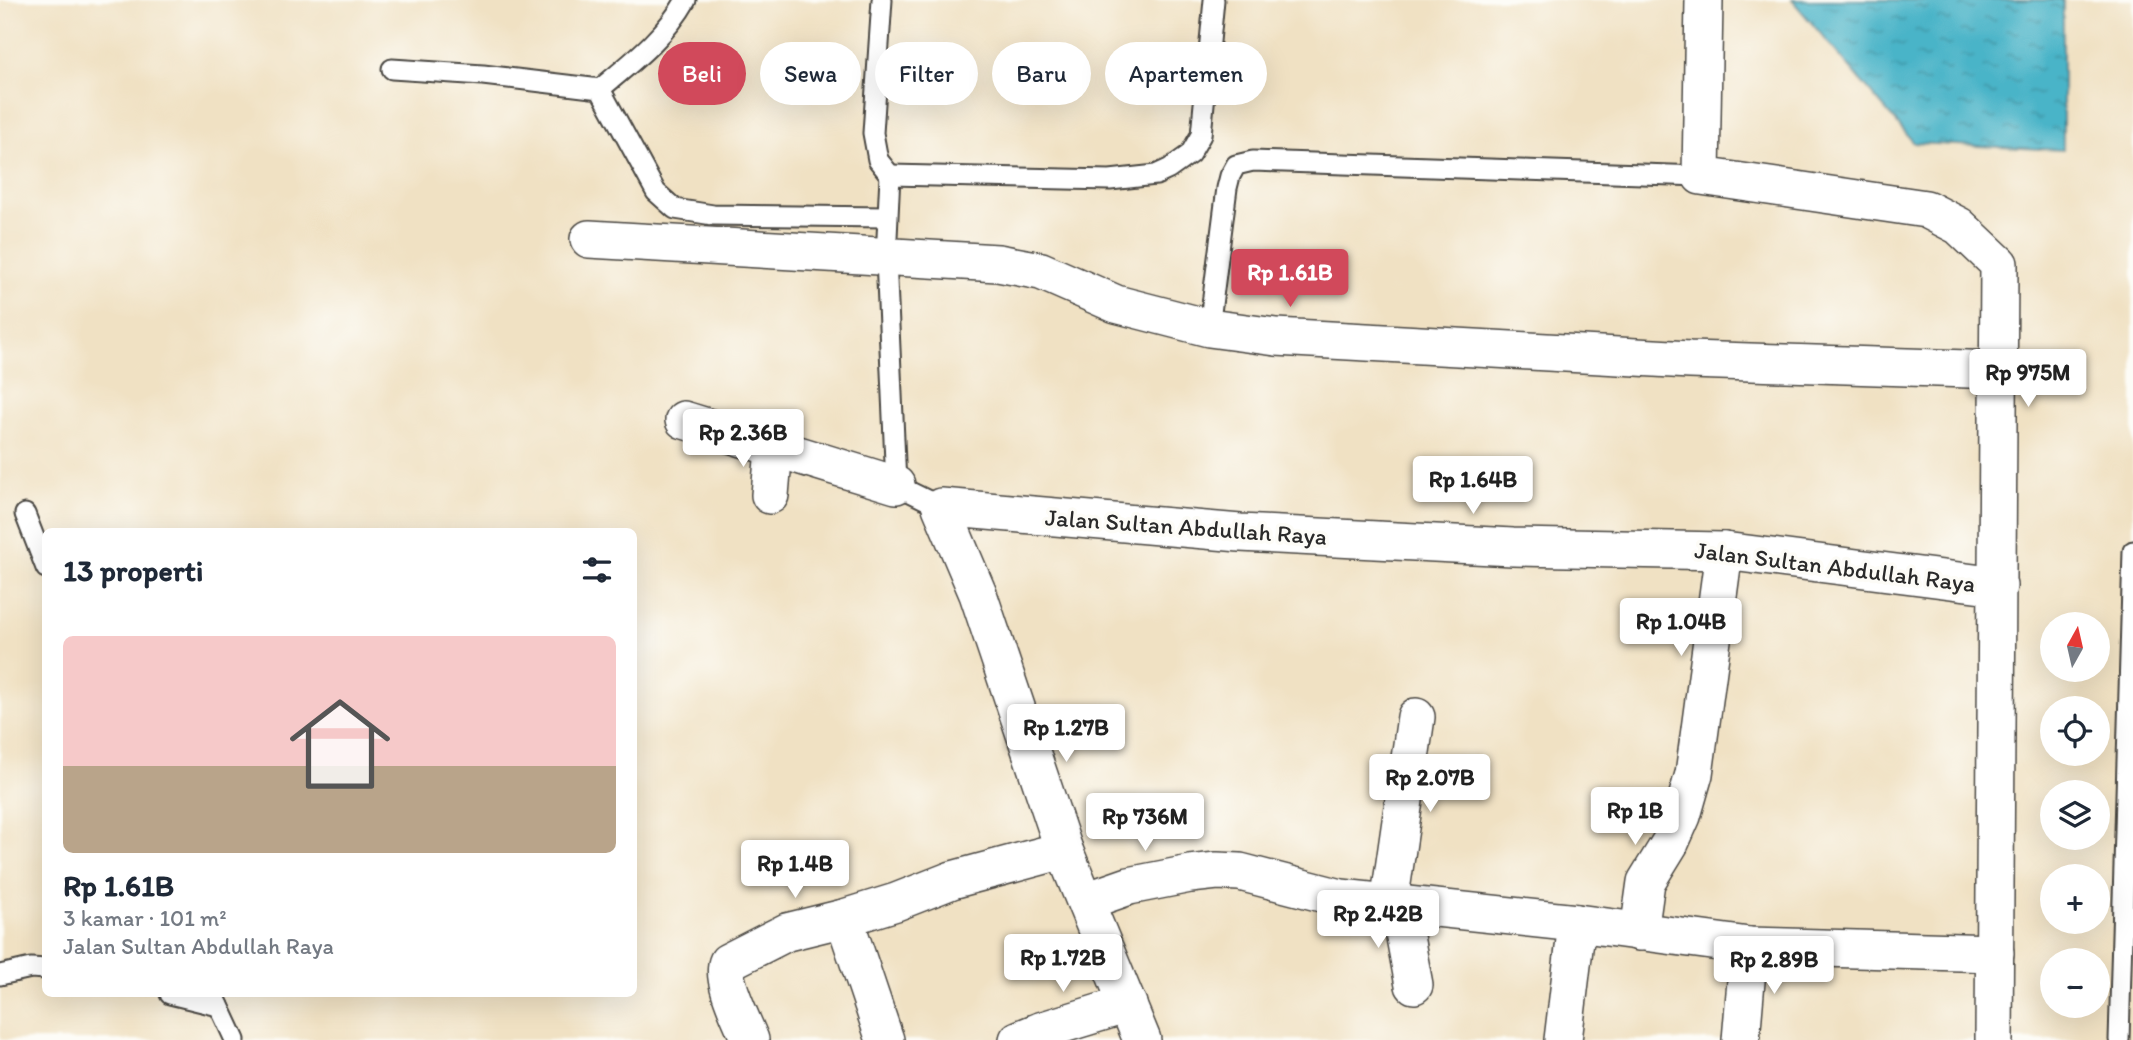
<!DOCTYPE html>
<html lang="id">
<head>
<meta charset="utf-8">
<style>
	body { margin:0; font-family:Itim,sans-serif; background:#f2f2f3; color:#1f2937; height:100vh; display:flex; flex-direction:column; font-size:26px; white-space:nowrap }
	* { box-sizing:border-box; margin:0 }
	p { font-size:23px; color:#747a83 }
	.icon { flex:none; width:38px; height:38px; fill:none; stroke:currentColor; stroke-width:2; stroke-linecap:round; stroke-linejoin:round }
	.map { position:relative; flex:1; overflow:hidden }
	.panel { position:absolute; left:42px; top:528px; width:595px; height:469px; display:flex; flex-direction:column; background:#fff; border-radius:10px; box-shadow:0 7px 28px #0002 }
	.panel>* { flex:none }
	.guide { position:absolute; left:658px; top:42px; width:665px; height:63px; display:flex; gap:14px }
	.needle { width:46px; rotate:8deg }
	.buttons { position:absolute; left:2040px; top:612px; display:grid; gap:14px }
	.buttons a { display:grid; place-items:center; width:70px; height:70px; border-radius:50%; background:#fff; box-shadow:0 7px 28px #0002; font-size:35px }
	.price { position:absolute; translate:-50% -60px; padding:0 16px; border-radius:7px; background:#fff; color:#222; font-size:23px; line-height:46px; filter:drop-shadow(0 2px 4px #0008) }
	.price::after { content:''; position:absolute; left:50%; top:42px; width:21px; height:16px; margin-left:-10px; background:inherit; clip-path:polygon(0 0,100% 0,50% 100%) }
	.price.active { background:#d1495b; color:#fff }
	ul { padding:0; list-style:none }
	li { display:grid; align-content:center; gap:14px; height:371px; padding:0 21px }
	li span { display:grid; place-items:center; height:217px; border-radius:10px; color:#555 }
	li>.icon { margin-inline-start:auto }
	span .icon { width:126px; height:126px; fill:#fffc; stroke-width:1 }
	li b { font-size:30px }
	h2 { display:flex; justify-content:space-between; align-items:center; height:84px; padding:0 21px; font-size:30px }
	.tag { padding:0 24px; border-radius:32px; background:#fff; box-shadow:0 7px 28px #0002; font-size:24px; line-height:63px }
	.tag.active { background:#d1495b; color:#fff }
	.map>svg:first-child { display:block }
	.water { fill:url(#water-ripples); stroke:#3a707a; stroke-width:2 }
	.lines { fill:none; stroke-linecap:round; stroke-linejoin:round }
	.lane-casing { stroke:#494642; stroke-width:23 }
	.street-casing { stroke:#494642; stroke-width:40 }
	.lane { stroke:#fff; stroke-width:19 }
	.street { stroke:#fff; stroke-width:37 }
	.labels { text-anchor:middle; stroke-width:7; stroke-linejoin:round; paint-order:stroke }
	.street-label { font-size:24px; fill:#2b2b2b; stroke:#fdfcf7 }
</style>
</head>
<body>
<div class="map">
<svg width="2133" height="1040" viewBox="0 0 2133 1040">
	<defs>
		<pattern id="water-ripples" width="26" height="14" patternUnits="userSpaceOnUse" patternTransform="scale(1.75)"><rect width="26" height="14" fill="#4ab4c8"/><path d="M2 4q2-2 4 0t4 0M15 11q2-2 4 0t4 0" fill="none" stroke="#3e93a3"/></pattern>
	</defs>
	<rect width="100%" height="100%" fill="#fdfcf7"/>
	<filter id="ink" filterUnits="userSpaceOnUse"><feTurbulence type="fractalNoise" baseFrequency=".0143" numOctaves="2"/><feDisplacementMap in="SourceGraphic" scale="14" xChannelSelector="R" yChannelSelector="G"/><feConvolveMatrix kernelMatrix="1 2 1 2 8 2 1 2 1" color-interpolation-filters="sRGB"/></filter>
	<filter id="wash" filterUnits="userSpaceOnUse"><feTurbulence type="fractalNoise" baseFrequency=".00686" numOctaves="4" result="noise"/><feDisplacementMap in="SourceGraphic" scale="28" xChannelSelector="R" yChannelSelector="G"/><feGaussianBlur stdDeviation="1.57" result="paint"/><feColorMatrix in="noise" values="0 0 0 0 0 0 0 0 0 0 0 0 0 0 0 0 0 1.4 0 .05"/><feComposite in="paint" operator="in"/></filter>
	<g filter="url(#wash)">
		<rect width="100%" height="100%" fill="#f0e1c3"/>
		<path class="water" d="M 1792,0 L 2063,0 L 2063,150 L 1914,143 Z"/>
	</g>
	<g filter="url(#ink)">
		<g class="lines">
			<defs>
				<g id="lane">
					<path d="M 882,0 L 873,133 L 878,160 L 890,175"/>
					<path d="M 392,69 L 483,75 L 600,89 L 656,192 L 675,209 L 713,215 L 887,217"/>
					<path d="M 600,89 C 632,62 665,37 686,0"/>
					<path d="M 1209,328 L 1227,188 L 1230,176 L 1236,165 L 1253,161 L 1701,176"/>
					<path d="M 941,507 L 896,485 L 886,258 L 890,175 L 1110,180 L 1156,175 L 1169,169 L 1190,154 L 1201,135 L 1214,0"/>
					<path d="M 25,514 L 46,568"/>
					<path d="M 0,975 L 31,968 L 46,969"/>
					<path d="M 170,994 L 219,1006"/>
					<path d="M 215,997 L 235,1040"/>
					<path d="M 2119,1040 L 2133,551"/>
				</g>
				<g id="street">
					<path d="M 1704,0 L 1701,176 L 1926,209 L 1959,226 L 1999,264 L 1994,1040"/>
					<path d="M 589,239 L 998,263 L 1041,271 L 1116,304 L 1209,328 L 1276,337 L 1690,360 L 1999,370"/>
					<path d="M 684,420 L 896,485"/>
					<path d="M 770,495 L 774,448"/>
					<path d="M 1086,901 L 1129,886 L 1190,874 L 1217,871 L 1240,872 L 1341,898 L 1577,923 L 1749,946 L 1995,953"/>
					<path d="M 1389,904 L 1416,717"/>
					<path d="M 1399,905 L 1414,985"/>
					<path d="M 844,918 L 896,902 L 952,880 L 1064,850"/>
					<path d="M 1639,932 L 1646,882 L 1670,843 L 1682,816 L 1694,774 L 1724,551"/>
					<path d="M 750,1040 C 743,1022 720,979 728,962 L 787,932 L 844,918 L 885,1040"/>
					<path d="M 1018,1040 L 1040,1031 L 1128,1004"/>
					<path d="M 1142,1040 L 1064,850 L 978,594 L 941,507 L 1240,533 L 1513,547 L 1724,551 L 1998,586"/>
					<path d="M 1563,1040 L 1577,923"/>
					<path d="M 1741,1040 L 1749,946"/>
				</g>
			</defs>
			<use href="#lane" class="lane-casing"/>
			<use href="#street" class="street-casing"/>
			<use href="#lane" class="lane"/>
			<use href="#street" class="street"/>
		</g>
	</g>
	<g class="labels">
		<g class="street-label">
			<text transform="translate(1186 527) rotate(4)" y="8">Jalan Sultan Abdullah Raya</text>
			<text transform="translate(1835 567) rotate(7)" y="8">Jalan Sultan Abdullah Raya</text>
		</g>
	</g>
</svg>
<div class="buttons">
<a><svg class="needle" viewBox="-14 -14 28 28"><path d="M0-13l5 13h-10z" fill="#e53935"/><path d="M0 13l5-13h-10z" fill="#747a83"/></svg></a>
<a><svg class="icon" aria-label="locate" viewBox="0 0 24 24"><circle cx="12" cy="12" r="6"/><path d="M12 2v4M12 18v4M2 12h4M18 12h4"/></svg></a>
<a><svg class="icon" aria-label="layers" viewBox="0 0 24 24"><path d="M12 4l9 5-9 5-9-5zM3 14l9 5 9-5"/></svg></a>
<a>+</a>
<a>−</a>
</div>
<b class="price active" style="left:1290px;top:309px">Rp 1.61B</b>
<b class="price" style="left:2028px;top:409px">Rp 975M</b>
<b class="price" style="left:743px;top:469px">Rp 2.36B</b>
<b class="price" style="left:1473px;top:516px">Rp 1.64B</b>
<b class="price" style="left:1681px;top:658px">Rp 1.04B</b>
<b class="price" style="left:1066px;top:764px">Rp 1.27B</b>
<b class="price" style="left:1430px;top:814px">Rp 2.07B</b>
<b class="price" style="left:1635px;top:847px">Rp 1B</b>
<b class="price" style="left:1145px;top:853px">Rp 736M</b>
<b class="price" style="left:795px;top:900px">Rp 1.4B</b>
<b class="price" style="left:1378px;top:950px">Rp 2.42B</b>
<b class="price" style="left:1063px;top:994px">Rp 1.72B</b>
<b class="price" style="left:1774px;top:996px">Rp 2.89B</b>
<div class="guide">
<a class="tag active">Beli</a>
<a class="tag">Sewa</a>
<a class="tag">Filter</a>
<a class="tag">Baru</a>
<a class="tag">Apartemen</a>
</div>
<section class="panel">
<h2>13 properti<svg class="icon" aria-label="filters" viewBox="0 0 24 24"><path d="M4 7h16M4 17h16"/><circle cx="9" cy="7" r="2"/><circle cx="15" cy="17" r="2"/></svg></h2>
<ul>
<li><span style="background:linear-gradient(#f6c9c9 60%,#b9a48a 0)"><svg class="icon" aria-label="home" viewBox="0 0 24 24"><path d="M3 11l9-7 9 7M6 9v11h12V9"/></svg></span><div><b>Rp 1.61B</b><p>3 kamar · 101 m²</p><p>Jalan Sultan Abdullah Raya</p></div></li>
</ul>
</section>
</div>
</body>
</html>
